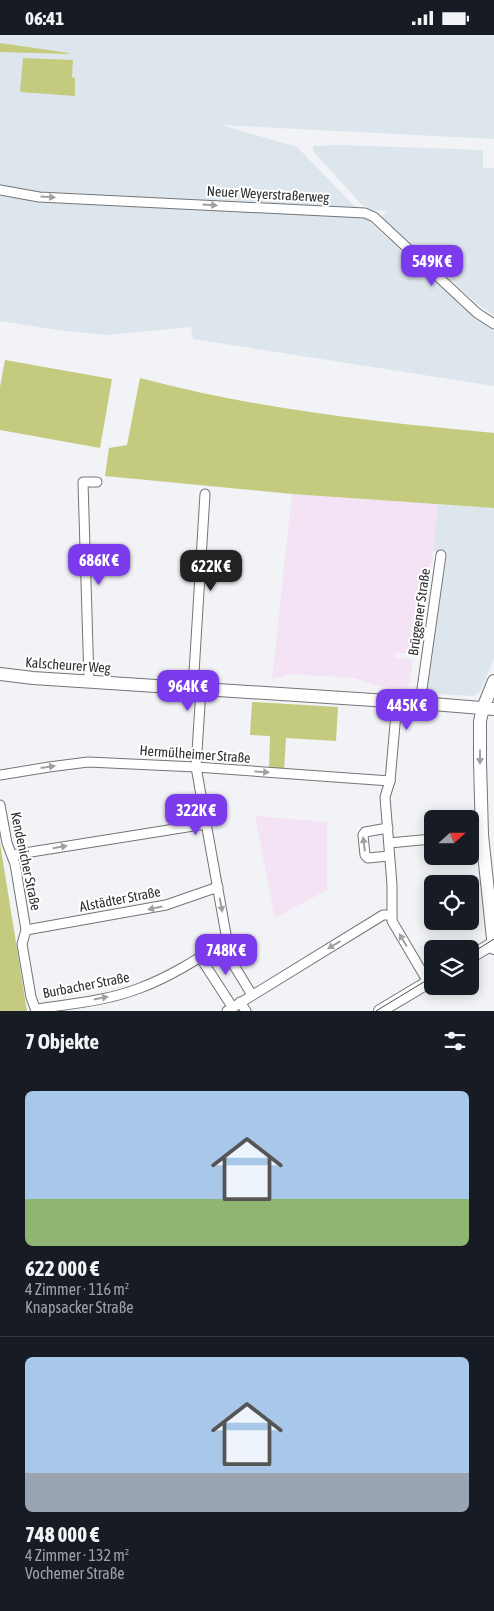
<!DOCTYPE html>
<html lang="de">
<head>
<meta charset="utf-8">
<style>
	body { margin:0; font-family:"Asap Condensed",sans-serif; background:#20242c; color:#f1f3f6; height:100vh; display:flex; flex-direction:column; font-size:19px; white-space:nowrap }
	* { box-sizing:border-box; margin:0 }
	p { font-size:16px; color:#9ea1a6 }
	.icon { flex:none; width:28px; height:28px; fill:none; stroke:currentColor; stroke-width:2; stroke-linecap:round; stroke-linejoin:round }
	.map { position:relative; height:976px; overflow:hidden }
	.sheet { display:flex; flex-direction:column; background:#171b24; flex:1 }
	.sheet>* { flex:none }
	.needle { width:32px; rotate:69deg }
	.fabs { position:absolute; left:424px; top:775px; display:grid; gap:10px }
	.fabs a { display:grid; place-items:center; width:55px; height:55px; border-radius:8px; background:#171b24; box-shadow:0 2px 12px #0003; font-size:25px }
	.price { position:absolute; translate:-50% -42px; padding:0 11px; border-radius:10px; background:#7c3aed; color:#fff; font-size:16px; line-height:32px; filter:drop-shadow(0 1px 2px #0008) }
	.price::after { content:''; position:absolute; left:50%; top:30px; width:15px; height:11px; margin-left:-8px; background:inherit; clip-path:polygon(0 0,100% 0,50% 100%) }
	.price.active { background:#222; color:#fff }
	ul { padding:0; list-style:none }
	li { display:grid; align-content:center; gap:10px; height:265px; padding:0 25px }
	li+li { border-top:1px solid #363941 }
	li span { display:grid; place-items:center; height:155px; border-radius:8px; color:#555 }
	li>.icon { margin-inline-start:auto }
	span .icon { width:90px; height:90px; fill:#fffc; stroke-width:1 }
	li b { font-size:21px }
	h2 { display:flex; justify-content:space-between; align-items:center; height:60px; padding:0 25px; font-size:21px }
	.status { display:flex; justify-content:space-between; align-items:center; height:35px; padding:0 25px; background:#171b24; direction:ltr }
	.status svg { height:14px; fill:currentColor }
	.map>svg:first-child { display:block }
	.built { fill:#dde6ed }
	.education { fill:#f4e3f5 }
	.green { fill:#c5cb7e }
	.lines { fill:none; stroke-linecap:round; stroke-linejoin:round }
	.street-casing { stroke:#737577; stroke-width:11 }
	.secondary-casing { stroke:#737577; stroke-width:14 }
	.street { stroke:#fff; stroke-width:9 }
	.secondary { stroke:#fff; stroke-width:12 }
	.tram { stroke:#515253; stroke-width:1 }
	.oneway { fill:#a0a0a1 }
	.labels { text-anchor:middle; stroke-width:4; stroke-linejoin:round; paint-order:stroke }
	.street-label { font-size:14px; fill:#2c2d2e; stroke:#fff }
</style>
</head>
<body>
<div class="status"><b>06:41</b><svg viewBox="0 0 49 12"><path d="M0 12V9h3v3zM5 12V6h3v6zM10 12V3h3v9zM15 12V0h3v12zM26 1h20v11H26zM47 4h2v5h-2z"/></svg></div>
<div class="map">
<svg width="494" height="976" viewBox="0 0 494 976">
	<rect width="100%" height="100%" fill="#f1f3f6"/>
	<g class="built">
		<path d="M 0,0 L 494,0 L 494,104 L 221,90 L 297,112 L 375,192 L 494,297 L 494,351 L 193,304 L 191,292 L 106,300 L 65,296 L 0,286 Z"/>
		<path d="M 340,110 L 483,115 L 483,133 L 494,133 L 494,281 L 474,266 L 381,182 L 388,176 L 373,175 L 361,169 L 313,116 L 313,111 Z"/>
		<path d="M 438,469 L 494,473 L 494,623 L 480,657 L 473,661 L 425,658 L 447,519 L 432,516 Z"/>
	</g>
	<g class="education">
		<path d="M 292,459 L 438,469 L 432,527 L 426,534 L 414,618 L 395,618 L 395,623 L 413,625 L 409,649 L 405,654 L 376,650 L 354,643 L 290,639 L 272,644 Z"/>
		<path d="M 255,781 L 327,787 L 327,855 L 275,883 Z"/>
	</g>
	<g class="green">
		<path d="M 0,8 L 69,18 L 68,19 L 0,17 Z"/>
		<path d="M 23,23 L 73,25 L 72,42 L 75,43 L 75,61 L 20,57 Z"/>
		<path d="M 5,325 L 112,344 L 100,413 L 0,395 L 0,352 Z"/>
		<path d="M 140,343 C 256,374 375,387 494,398 L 494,473 L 292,459 L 105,441 L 109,413 L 127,410 Z"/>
		<path d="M 252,667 L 338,672 L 336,706 L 286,703 L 284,736 L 269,735 L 270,701 L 250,700 Z"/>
		<path d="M 0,808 L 27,976 L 0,976 Z"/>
	</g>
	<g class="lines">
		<defs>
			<g id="street">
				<path d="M 0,155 L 39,162 L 365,178 L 374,182 L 477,278 L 494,289"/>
				<path d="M 89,646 L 83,447 L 97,447"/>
				<path d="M 193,654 L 205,459"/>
				<path d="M 397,667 L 390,746 L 385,762 L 392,850 L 392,886 L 428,947"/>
				<path d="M 420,668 L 441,520"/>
				<path d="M 0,740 L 49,732 L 88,727 L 196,732 L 390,746"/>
				<path d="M 0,770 L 7,808 L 15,829 L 26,895 L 22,909 L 31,962 L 36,976"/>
				<path d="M 388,793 L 365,797 L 363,800 L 365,820 L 368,823 L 389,821"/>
				<path d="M 470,801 L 482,800"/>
				<path d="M 389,808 L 432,804"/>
				<path d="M 12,820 L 206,789"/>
				<path d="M 26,895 L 166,870 L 218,852"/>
				<path d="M 221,909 L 252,960"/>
				<path d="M 200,922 L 233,973"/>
				<path d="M 240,967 L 246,976"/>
				<path d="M 36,974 C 70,969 107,966 140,953 C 172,941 199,923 227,905 L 196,732 L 201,654"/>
				<path d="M 227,976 L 383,880 L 392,880"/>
			</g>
			<g id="secondary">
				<path d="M 0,639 L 33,643 L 420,668 L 494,674"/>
				<path d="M 494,646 L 483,673 L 480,686 L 480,726 L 482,800 L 494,913"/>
				<path d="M 470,922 L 494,908"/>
				<path d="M 380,976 L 432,945"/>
			</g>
		</defs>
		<use href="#street" class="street-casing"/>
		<use href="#secondary" class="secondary-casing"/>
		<use href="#street" class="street"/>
		<use href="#secondary" class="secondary"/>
		<g class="tram">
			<path d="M 470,919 L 494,904"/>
			<path d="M 376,976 L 432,942"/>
		</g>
	</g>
	<defs><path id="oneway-solid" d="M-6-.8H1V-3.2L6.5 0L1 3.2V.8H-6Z" transform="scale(1.25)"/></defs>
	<g class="oneway">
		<use href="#oneway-solid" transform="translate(48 162) rotate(3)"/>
		<use href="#oneway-solid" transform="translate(210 170) rotate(3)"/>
		<use href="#oneway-solid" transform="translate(480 722) rotate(90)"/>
		<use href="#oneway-solid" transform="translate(48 732) rotate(-8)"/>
		<use href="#oneway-solid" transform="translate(262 737) rotate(4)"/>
		<use href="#oneway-solid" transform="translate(364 809) rotate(-97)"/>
		<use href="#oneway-solid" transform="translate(60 812) rotate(-9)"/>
		<use href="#oneway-solid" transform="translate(221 870) rotate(79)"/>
		<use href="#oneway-solid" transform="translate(155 873) rotate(168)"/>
		<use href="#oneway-solid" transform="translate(403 905) rotate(-121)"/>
		<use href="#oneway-solid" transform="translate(334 910) rotate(149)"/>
		<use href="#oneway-solid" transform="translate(101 963) rotate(-11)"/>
	</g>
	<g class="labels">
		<g class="street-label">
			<text transform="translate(268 159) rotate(3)" y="5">Neuer Weyerstraßerweg</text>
			<text transform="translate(419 577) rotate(-82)" y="5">Brüggener Straße</text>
			<text transform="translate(68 630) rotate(4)" y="5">Kalscheurer Weg</text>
			<text transform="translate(195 719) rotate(4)" y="5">Hermülheimer Straße</text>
			<text transform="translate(26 826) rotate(78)" y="5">Kendenicher Straße</text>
			<text transform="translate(120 864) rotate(-11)" y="5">Alstädter Straße</text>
			<text transform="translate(86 950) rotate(-11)" y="5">Burbacher Straße</text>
		</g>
	</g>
</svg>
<div class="fabs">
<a><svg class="needle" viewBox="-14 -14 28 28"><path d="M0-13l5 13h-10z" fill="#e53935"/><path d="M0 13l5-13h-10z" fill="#9ea1a6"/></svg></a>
<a><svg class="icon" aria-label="locate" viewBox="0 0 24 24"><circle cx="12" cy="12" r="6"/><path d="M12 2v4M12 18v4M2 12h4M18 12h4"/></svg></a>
<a><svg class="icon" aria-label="layers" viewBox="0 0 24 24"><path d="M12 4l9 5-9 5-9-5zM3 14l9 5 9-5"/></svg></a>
</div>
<b class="price" style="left:432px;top:252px">549K €</b>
<b class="price" style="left:99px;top:551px">686K €</b>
<b class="price active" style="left:211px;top:557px">622K €</b>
<b class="price" style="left:188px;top:677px">964K €</b>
<b class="price" style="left:407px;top:696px">445K €</b>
<b class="price" style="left:196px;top:801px">322K €</b>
<b class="price" style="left:226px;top:941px">748K €</b>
</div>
<section class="sheet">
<h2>7 Objekte<svg class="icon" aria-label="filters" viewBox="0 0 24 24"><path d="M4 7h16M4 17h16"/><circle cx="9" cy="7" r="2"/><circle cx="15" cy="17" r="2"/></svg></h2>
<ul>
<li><span style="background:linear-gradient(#a9c7e8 70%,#8fb573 0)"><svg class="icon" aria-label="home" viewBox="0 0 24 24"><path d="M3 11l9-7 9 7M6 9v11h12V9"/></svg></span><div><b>622 000 €</b><p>4 Zimmer · 116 m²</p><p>Knapsacker Straße</p></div></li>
<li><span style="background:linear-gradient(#a9c7e8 75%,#9aa5b1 0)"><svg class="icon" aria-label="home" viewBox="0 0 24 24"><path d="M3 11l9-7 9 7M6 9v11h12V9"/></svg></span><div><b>748 000 €</b><p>4 Zimmer · 132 m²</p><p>Vochemer Straße</p></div></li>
</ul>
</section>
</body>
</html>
